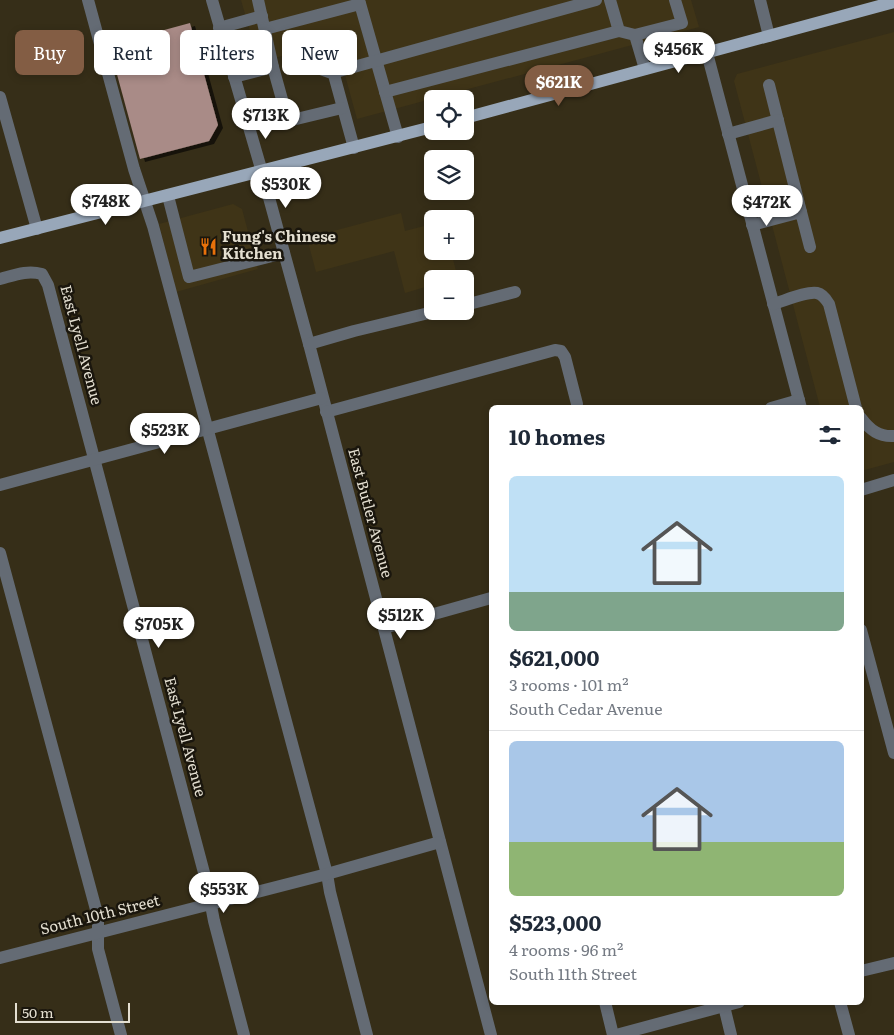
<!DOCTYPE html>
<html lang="en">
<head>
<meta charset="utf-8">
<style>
	body { margin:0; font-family:Literata,serif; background:#f2f2f3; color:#1f2937; height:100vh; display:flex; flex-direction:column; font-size:19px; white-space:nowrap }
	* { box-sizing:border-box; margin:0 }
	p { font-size:16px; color:#747a83 }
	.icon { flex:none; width:28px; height:28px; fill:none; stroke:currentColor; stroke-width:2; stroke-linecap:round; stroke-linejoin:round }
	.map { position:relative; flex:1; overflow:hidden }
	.details { position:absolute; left:489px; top:405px; width:375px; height:600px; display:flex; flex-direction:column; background:#fff; border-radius:8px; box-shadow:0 2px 8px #0003 }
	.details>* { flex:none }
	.hud { position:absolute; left:15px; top:30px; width:399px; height:45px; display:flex; gap:10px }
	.tools { position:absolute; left:424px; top:90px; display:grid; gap:10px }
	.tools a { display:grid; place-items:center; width:50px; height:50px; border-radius:8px; background:#fff; box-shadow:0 2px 8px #0003; font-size:25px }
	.scale { position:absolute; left:15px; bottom:12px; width:115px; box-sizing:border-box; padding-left:5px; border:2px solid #e4dfd1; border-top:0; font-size:14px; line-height:18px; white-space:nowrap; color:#e4dfd1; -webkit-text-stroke:4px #1a160d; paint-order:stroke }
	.price { position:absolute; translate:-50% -42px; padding:0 11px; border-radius:18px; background:#fff; color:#222; font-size:16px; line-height:32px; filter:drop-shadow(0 1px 2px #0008) }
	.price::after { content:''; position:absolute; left:50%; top:30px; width:15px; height:11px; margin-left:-8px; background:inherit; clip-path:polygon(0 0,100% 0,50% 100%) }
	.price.active { background:#835d44; color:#fff }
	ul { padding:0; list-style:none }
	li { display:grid; align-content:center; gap:10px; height:265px; padding:0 20px }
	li+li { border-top:1px solid #e0e1e3 }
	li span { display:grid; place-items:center; height:155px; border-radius:8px; color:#555 }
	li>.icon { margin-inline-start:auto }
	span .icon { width:90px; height:90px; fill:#fffc; stroke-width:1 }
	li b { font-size:21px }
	h2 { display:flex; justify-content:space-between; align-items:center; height:60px; padding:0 20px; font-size:21px }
	.pill { padding:0 18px; border-radius:8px; background:#fff; box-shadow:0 2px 8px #0003; font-size:18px; line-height:45px }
	.pill.active { background:#835d44; color:#fff }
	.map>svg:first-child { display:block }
	.built { fill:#3f3417 }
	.building { fill:#a98b87; filter:url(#shadow) }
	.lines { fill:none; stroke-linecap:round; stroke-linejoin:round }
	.minor { stroke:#646b74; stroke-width:12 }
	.major { stroke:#98a7b9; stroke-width:12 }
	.labels { text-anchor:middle; stroke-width:5; stroke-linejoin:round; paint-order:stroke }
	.poi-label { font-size:15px; font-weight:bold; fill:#e4dfd1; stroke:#1a160d; text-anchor:start }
	.street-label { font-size:15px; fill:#e4dfd1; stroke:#1a160d }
</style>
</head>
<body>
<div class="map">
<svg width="894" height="1035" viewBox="0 0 894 1035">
	<defs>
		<filter id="shadow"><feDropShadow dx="5" dy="3" stdDeviation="0" flood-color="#0009"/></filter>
	</defs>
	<rect width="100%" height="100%" fill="#362e18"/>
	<g class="built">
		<path d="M 241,0 L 691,0 L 699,27 L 357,119 L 336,42 L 259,62 Z"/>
		<path d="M 894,32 L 894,462 L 861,471 L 861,408 L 820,407 L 734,81 L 737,74 Z"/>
		<path d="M 233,204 L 242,209 L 258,269 L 176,292 L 159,224 Z"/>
		<path d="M 401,213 L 405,231 L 432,224 L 432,251 L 451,251 L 458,279 L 432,279 L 432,285 L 405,293 L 394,251 L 316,272 L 307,238 Z"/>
	</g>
	<path class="building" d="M 190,23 L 218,125 L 209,141 L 140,159 L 109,45 Z"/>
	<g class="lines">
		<g class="minor">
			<path d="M 88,0 L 134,169 L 153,226 L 327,874 L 330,892 L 367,1035"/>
			<path d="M 212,0 L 262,172 L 309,344 L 491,1035"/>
			<path d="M 258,0 L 273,67"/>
			<path d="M 359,0 L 398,137"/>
			<path d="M 610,0 L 619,31"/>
			<path d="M 760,0 L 769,36"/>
			<path d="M 219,28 L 262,16"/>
			<path d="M 265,29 L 360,4"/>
			<path d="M 635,35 L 645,69"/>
			<path d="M 301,52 L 318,68 L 332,73 L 334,75 L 354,148"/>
			<path d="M 707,53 L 801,408"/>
			<path d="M 332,73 L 596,0"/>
			<path d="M 234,77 L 273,67 L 288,121 L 342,108"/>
			<path d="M 769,85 L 801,212"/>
			<path d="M 385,92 L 619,31 L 635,35 L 682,23 L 675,0"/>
			<path d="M 0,97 L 37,229"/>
			<path d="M 245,115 L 284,105"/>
			<path d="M 728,134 L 778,120"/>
			<path d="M 168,196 L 189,277 L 284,253"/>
			<path d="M 752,225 L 801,212 L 810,247"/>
			<path d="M 0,279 C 15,275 27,270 42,274 L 48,285 L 207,884 L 214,921 L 244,1035"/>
			<path d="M 773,304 C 784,301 807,291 817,293 C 822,294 826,299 829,304 L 856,408"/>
			<path d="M 465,305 L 515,292"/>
			<path d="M 309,344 L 354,331 L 437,311"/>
			<path d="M 771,408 L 799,400"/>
			<path d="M 326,412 L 555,350 L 561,351 L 565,357 L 577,404"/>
			<path d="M 861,418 C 870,430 879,437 894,436"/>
			<path d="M 0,485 L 322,398"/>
			<path d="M 861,490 L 894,480"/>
			<path d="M 0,553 L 98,917 L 98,949 L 121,1035"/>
			<path d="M 384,628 L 491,598"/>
			<path d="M 861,630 L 894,753"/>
			<path d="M 0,958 L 327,874 L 440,842"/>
			<path d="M 861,971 L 894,963"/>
			<path d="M 605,1002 L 613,1035"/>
			<path d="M 723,1002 L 731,1035"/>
			<path d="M 840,1002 L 849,1035"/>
			<path d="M 616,1035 L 739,1002"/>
		</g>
		<g class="major">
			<path d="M 465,118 L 894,2"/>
			<path d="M 0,238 L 432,127"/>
		</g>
	</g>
	<defs>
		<symbol id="restaurant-bare" viewBox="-9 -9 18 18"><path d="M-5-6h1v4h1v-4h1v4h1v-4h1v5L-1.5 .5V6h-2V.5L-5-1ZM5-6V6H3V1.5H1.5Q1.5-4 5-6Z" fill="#e8710a" stroke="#1a160d" stroke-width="2.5" paint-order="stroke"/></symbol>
	</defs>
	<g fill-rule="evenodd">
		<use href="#restaurant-bare" x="196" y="234" width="25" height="25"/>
	</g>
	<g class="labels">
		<g class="poi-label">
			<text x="222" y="242">Fung's Chinese<tspan x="222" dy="17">Kitchen</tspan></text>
		</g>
		<g class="street-label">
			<text transform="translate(81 345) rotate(75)" y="5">East Lyell Avenue</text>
			<text transform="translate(370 513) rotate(75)" y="5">East Butler Avenue</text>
			<text transform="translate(185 737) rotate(75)" y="5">East Lyell Avenue</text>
			<text transform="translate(100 915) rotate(-14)" y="5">South 10th Street</text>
		</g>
	</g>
</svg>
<div class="tools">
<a><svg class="icon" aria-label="locate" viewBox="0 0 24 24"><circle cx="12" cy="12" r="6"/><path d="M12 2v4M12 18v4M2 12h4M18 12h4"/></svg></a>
<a><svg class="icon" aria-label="layers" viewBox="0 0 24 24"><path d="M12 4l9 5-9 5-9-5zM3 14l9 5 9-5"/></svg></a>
<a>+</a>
<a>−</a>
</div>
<div class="scale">50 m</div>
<b class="price" style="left:679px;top:74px">$456K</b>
<b class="price active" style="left:559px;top:107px">$621K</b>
<b class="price" style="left:266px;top:140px">$713K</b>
<b class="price" style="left:286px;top:209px">$530K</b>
<b class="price" style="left:106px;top:226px">$748K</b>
<b class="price" style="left:767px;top:227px">$472K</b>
<b class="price" style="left:165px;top:455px">$523K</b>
<b class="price" style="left:401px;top:640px">$512K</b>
<b class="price" style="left:159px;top:649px">$705K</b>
<b class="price" style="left:224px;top:914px">$553K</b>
<div class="hud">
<a class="pill active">Buy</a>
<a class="pill">Rent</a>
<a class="pill">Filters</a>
<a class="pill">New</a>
</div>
<section class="details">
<h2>10 homes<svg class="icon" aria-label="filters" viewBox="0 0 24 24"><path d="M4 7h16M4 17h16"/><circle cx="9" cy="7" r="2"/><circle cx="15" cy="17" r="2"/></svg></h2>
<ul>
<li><span style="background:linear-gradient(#bfe0f5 75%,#7fa58c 0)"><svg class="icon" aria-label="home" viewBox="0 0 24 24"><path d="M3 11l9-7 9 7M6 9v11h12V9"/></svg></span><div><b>$621,000</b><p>3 rooms · 101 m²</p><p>South Cedar Avenue</p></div></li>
<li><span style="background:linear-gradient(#a9c7e8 65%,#8fb573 0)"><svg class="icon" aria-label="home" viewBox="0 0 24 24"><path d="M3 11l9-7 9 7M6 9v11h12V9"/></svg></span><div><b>$523,000</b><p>4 rooms · 96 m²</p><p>South 11th Street</p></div></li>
</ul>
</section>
</div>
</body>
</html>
